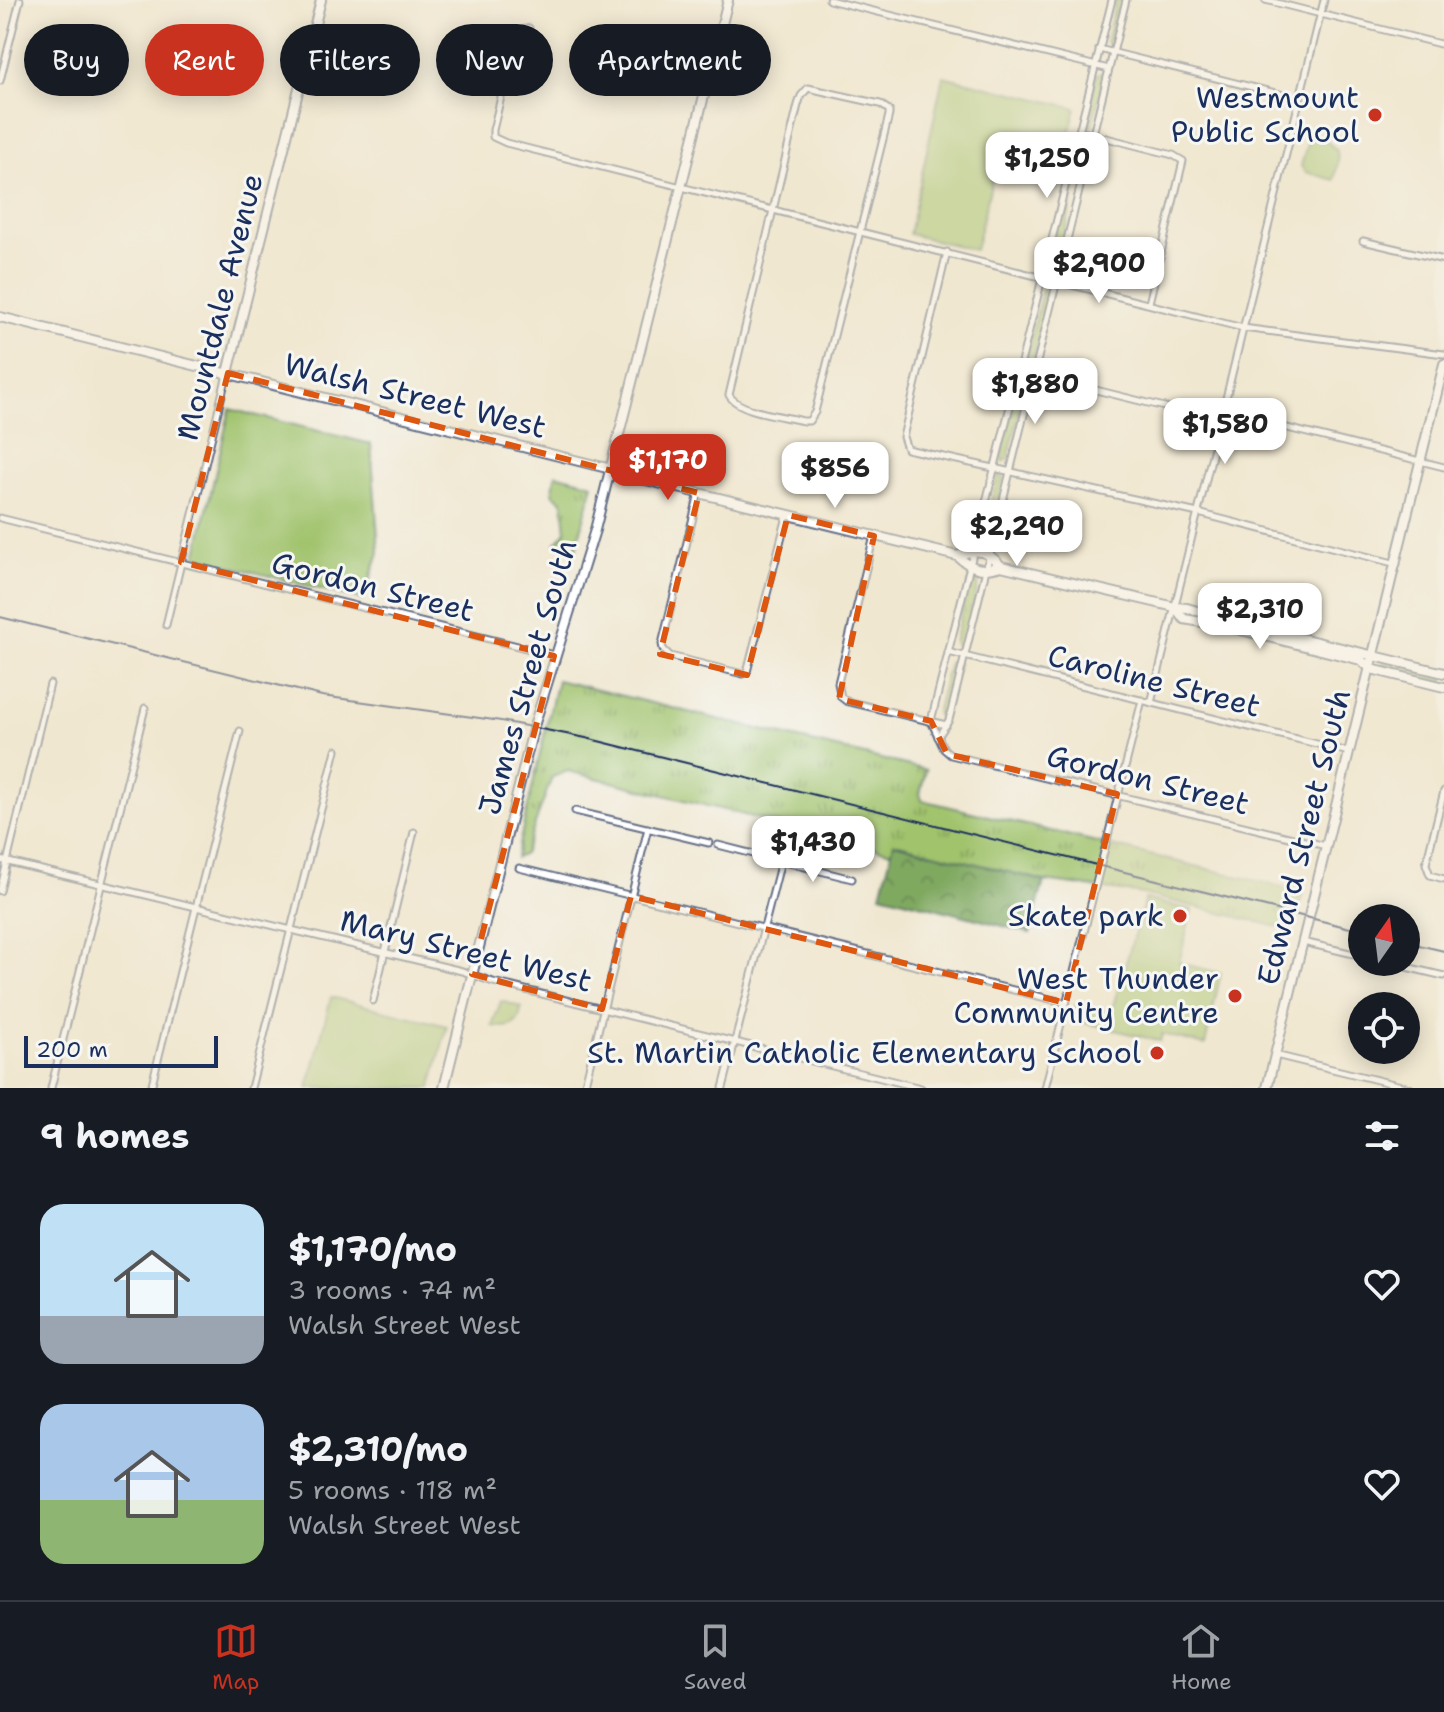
<!DOCTYPE html>
<html lang="en">
<head>
<meta charset="utf-8">
<style>
	body { margin:0; font-family:"Shantell Sans",sans-serif; background:#20242c; color:#f1f3f6; height:100vh; display:flex; flex-direction:column; font-size:30px; white-space:nowrap }
	* { box-sizing:border-box; margin:0 }
	p { font-size:26px; color:#9ea1a6 }
	.icon { flex:none; width:44px; height:44px; fill:none; stroke:currentColor; stroke-width:2; stroke-linecap:round; stroke-linejoin:round }
	.map { position:relative; height:1088px; overflow:hidden }
	.sheet { display:flex; flex-direction:column; background:#171b24; flex:1 }
	.sheet>* { flex:none }
	.banner { position:absolute; left:24px; top:24px; width:800px; height:72px; display:flex; gap:16px }
	.needle { width:52px; rotate:14deg }
	.tools { position:absolute; left:1348px; top:904px; display:grid; gap:16px }
	.tools a { display:grid; place-items:center; width:72px; height:72px; border-radius:50%; background:#171b24; box-shadow:0 4px 20px #0003; font-size:40px }
	.scale { position:absolute; left:24px; bottom:20px; width:194px; box-sizing:border-box; padding-left:8px; border:4px solid #1b2f5e; border-top:0; font-size:22px; line-height:28px; white-space:nowrap; color:#1b2f5e; -webkit-text-stroke:6px #f6f6f2; paint-order:stroke }
	.price { position:absolute; translate:-50% -68px; padding:0 18px; border-radius:16px; background:#fff; color:#222; font-size:26px; line-height:52px; filter:drop-shadow(0 2px 4px #0008) }
	.price::after { content:''; position:absolute; left:50%; top:48px; width:24px; height:18px; margin-left:-12px; background:inherit; clip-path:polygon(0 0,100% 0,50% 100%) }
	.price.current { background:#c8321e; color:#fff }
	ul { padding:0; list-style:none }
	li { display:flex; align-items:center; gap:24px; height:200px; padding:0 40px }
	li span { display:grid; place-items:center; flex:none; width:224px; height:160px; border-radius:24px; color:#555 }
	li>.icon { margin-inline-start:auto }
	span .icon { width:96px; height:96px; fill:#fffc; stroke-width:1 }
	li b { font-size:34px }
	h2 { display:flex; justify-content:space-between; align-items:center; height:96px; padding:0 40px; font-size:34px }
	.tag { padding:0 28px; border-radius:36px; background:#171b24; box-shadow:0 4px 20px #0003; font-size:28px; line-height:72px }
	.tag.current { background:#c8321e; color:#fff }
	.tabs { display:flex; justify-content:space-around; align-items:center; height:112px; border-top:2px solid #363941; background:#171b24; font-size:22px; color:#9ea1a6 }
	.tabs a { display:grid; justify-items:center; gap:4px }
	.tabs .current { color:#c8321e }
	.map>svg:first-child { display:block }
	.grass { fill:url(#grass-tufts); stroke:#5e7965; stroke-width:2 }
	.forest { fill:url(#forest-crowns); stroke:#4e6c5f; stroke-width:2 }
	.park { fill:#a0c36c; stroke:#5e7965; stroke-width:2 }
	.lines { fill:none; stroke-linecap:round; stroke-linejoin:round }
	.street-casing { stroke:#666f86; stroke-width:9 }
	.secondary-casing { stroke:#666f86; stroke-width:12 }
	.street { stroke:#fff; stroke-width:5 }
	.secondary { stroke:#fff; stroke-width:8 }
	.rail { stroke:#1b2f5e; stroke-width:2 }
	.marked { fill:none; stroke:#de5710; stroke-width:6; stroke-dasharray:16 10; stroke-linejoin:round }
	.poi-dot { fill:#c8321e; stroke:#f6f6f2; stroke-width:3 }
	.labels { text-anchor:middle; stroke-width:6; stroke-linejoin:round; paint-order:stroke }
	.poi-label { font-size:30px; fill:#1b2f5e; stroke:#f6f6f2; text-anchor:end }
	.street-label { font-size:30px; fill:#1b2f5e; stroke:#f6f6f2 }
</style>
</head>
<body>
<div class="map">
<svg width="1444" height="1088" viewBox="0 0 1444 1088">
	<defs>
		<pattern id="grass-tufts" width="24" height="20" patternUnits="userSpaceOnUse" patternTransform="scale(2)"><rect width="24" height="20" fill="#a0c36c"/><path d="M3 7l-1-3M5 7V3M7 7l1-3M15 17l-1-3M17 17v-4M19 17l1-3" fill="none" stroke="#829f5c"/></pattern>
		<pattern id="forest-crowns" width="20" height="18" patternUnits="userSpaceOnUse" patternTransform="scale(2)"><rect width="20" height="18" fill="#80a960"/><path d="M2 6a3 3 0 1 1 6 0M12 15a3 3 0 1 1 6 0" fill="none" stroke="#688a52"/></pattern>
	</defs>
	<rect width="100%" height="100%" fill="#f6f6f2"/>
	<filter id="ink" filterUnits="userSpaceOnUse"><feTurbulence type="fractalNoise" baseFrequency=".0125" numOctaves="2"/><feDisplacementMap in="SourceGraphic" scale="16" xChannelSelector="R" yChannelSelector="G"/><feConvolveMatrix kernelMatrix="1 2 1 2 8 2 1 2 1" color-interpolation-filters="sRGB"/></filter>
	<filter id="wash" filterUnits="userSpaceOnUse"><feTurbulence type="fractalNoise" baseFrequency=".006" numOctaves="4" result="noise"/><feDisplacementMap in="SourceGraphic" scale="32" xChannelSelector="R" yChannelSelector="G"/><feGaussianBlur stdDeviation="1.8" result="paint"/><feColorMatrix in="noise" values="0 0 0 0 0 0 0 0 0 0 0 0 0 0 0 0 0 1.4 0 .05"/><feComposite in="paint" operator="in"/></filter>
	<g filter="url(#wash)">
		<rect width="100%" height="100%" fill="#f0e7d0"/>
		<g class="grass">
			<path d="M 1116,0 L 1123,0 L 1110,45 L 1106,42 Z"/>
			<path d="M 1102,73 L 1104,76 L 1092,126 L 1086,127 L 1096,78 L 1097,74 Z"/>
			<path d="M 1084,140 L 1086,144 L 1056,268 L 1051,272 L 1047,267 L 1080,142 Z"/>
			<path d="M 1048,284 L 1050,289 L 1032,363 L 1027,366 L 1025,362 L 1043,287 Z"/>
			<path d="M 1024,379 L 1027,383 L 1008,459 L 1003,462 L 1001,457 L 1020,381 Z"/>
			<path d="M 556,474 L 593,484 L 576,550 L 556,543 L 566,531 L 563,502 L 552,493 Z"/>
			<path d="M 998,475 L 1003,477 L 1003,481 L 988,544 L 983,547 L 980,542 Z"/>
			<path d="M 977,573 L 980,577 L 964,644 L 958,648 L 954,642 L 971,574 Z"/>
			<path d="M 955,659 L 958,664 L 945,715 L 940,718 L 936,713 L 949,663 Z"/>
			<path d="M 1384,662 L 1444,677 L 1444,682 L 1385,667 L 1382,665 Z"/>
			<path d="M 557,680 L 926,770 L 920,794 L 922,800 L 1303,892 L 1291,930 L 1143,894 L 1044,881 L 894,843 L 892,852 L 568,771 L 552,777 L 524,854 L 516,858 Z"/>
		</g>
		<path class="forest" d="M 894,843 L 1044,881 L 1030,933 L 881,894 Z"/>
		<g class="park">
			<path d="M 943,76 L 1076,108 L 1056,188 L 994,173 L 975,250 L 909,234 Z"/>
			<path d="M 1309,137 L 1326,141 L 1337,150 L 1338,162 L 1334,180 L 1305,172 L 1301,166 Z"/>
			<path d="M 230,409 L 371,444 L 379,552 L 363,600 L 196,557 Z"/>
			<path d="M 1145,899 L 1192,910 L 1179,963 L 1221,973 L 1205,1045 L 1162,1034 L 1160,1041 L 1073,1020 L 1076,1004 L 1111,1012 Z"/>
			<path d="M 331,997 L 447,1026 L 431,1088 L 308,1088 Z"/>
			<path d="M 501,1001 L 521,1007 C 521,1026 508,1029 492,1026 Z"/>
		</g>
	</g>
	<g filter="url(#ink)">
		<g class="lines">
			<defs>
				<g id="street">
					<path d="M 829,0 L 1109,69"/>
					<path d="M 1112,0 L 931,721 L 944,749 L 951,755 L 1326,846"/>
					<path d="M 1265,0 L 1444,45"/>
					<path d="M 529,28 L 521,30 L 516,35 L 493,130 L 493,137 L 506,143 L 1243,328 L 1444,354"/>
					<path d="M 1099,49 L 1300,99"/>
					<path d="M 0,81 L 20,0"/>
					<path d="M 808,88 L 880,104 L 889,110 L 889,115 L 815,412 L 809,421 L 803,421 C 784,416 738,412 729,395 L 798,105 L 801,96 Z"/>
					<path d="M 1079,131 L 1173,155 L 1183,161 L 1149,303"/>
					<path d="M 1363,241 L 1444,260"/>
					<path d="M 947,252 L 903,437 L 907,449 L 1198,513 L 1397,564"/>
					<path d="M 1019,371 L 1221,421"/>
					<path d="M 1223,412 L 1444,467"/>
					<path d="M 699,493 L 662,644 L 663,649 L 670,656 L 743,674 L 747,672 L 787,516"/>
					<path d="M 0,518 L 554,655"/>
					<path d="M 874,536 L 838,683 L 841,697 L 846,701 L 946,725"/>
					<path d="M 166,625 L 227,374"/>
					<path d="M 948,652 L 1349,752"/>
					<path d="M 1151,703 L 1324,0"/>
					<path d="M 938,737 L 949,720 L 1126,0"/>
					<path d="M 1444,791 L 1426,864 L 1430,875 L 1444,879"/>
					<path d="M 575,811 L 709,843"/>
					<path d="M 718,845 L 852,879"/>
					<path d="M 0,860 L 462,971 L 493,982 L 921,1088"/>
					<path d="M 519,868 L 1066,1003"/>
					<path d="M 0,891 L 50,684"/>
					<path d="M 1303,942 L 1362,956"/>
					<path d="M 1385,962 L 1444,976"/>
					<path d="M 373,1001 L 414,832"/>
					<path d="M 1275,1055 L 1410,1088"/>
					<path d="M 51,1088 L 145,708"/>
					<path d="M 151,1088 L 240,731"/>
					<path d="M 251,1088 L 336,750"/>
					<path d="M 584,1088 L 648,828"/>
					<path d="M 723,1088 L 781,861"/>
					<path d="M 1045,1088 L 1142,700"/>
				</g>
				<g id="secondary">
					<path d="M 0,317 L 611,469 L 625,475 L 957,556 C 972,569 982,572 1001,566 C 987,550 977,548 957,556"/>
					<path d="M 228,373 L 321,0"/>
					<path d="M 1001,566 L 1175,607 L 1187,608 L 1227,620 L 1444,673"/>
					<path d="M 1175,607 L 1184,619 L 1225,626 L 1361,660 L 1371,669 L 1444,687"/>
					<path d="M 444,1088 L 534,726 L 595,530 L 728,0"/>
					<path d="M 1267,1088 L 1444,364"/>
				</g>
			</defs>
			<use href="#street" class="street-casing"/>
			<use href="#secondary" class="secondary-casing"/>
			<use href="#street" class="street"/>
			<use href="#secondary" class="secondary"/>
			<g class="rail">
				<path d="M 0,617 L 322,696 L 501,721 L 586,738 L 1362,931"/>
				<path d="M 1406,942 L 1444,951"/>
			</g>
		</g>
	</g>
	<path d="M0 0H1444V1088H0ZM 228,373 L 699,493 L 660,654 L 747,675 L 788,515 L 874,536 L 839,699 L 931,721 L 947,754 L 1117,794 L 1066,1003 L 631,896 L 602,1009 L 472,974 L 554,656 L 181,562 Z" fill="#f0e7d0" fill-opacity=".55" fill-rule="evenodd"/>
	<path class="marked" d="M 228,373 L 699,493 L 660,654 L 747,675 L 788,515 L 874,536 L 839,699 L 931,721 L 947,754 L 1117,794 L 1066,1003 L 631,896 L 602,1009 L 472,974 L 554,656 L 181,562 Z"/>
	<g class="poi-dot">
		<circle cx="1375" cy="115" r="8"/>
		<circle cx="1180" cy="916" r="8"/>
		<circle cx="1235" cy="996" r="8"/>
		<circle cx="1157" cy="1053" r="8"/>
	</g>
	<g class="labels">
		<g class="poi-label">
			<text x="1359" y="108">Westmount<tspan x="1359" dy="34">Public School</tspan></text>
			<text x="1164" y="926">Skate park</text>
			<text x="1219" y="989">West Thunder<tspan x="1219" dy="34">Community Centre</tspan></text>
			<text x="1141" y="1063">St. Martin Catholic Elementary School</text>
		</g>
		<g class="street-label">
			<text transform="translate(220 307) rotate(-76)" y="10">Mountdale Avenue</text>
			<text transform="translate(415 396) rotate(14)" y="10">Walsh Street West</text>
			<text transform="translate(373 587) rotate(14)" y="10">Gordon Street</text>
			<text transform="translate(528 677) rotate(-74)" y="10">James Street South</text>
			<text transform="translate(1154 681) rotate(14)" y="10">Caroline Street</text>
			<text transform="translate(1148 780) rotate(14)" y="10">Gordon Street</text>
			<text transform="translate(1304 837) rotate(-76)" y="10">Edward Street South</text>
			<text transform="translate(466 951) rotate(14)" y="10">Mary Street West</text>
		</g>
	</g>
</svg>
<div class="tools">
<a><svg class="needle" viewBox="-14 -14 28 28"><path d="M0-13l5 13h-10z" fill="#e53935"/><path d="M0 13l5-13h-10z" fill="#9ea1a6"/></svg></a>
<a><svg class="icon" aria-label="locate" viewBox="0 0 24 24"><circle cx="12" cy="12" r="6"/><path d="M12 2v4M12 18v4M2 12h4M18 12h4"/></svg></a>
</div>
<div class="scale">200 m</div>
<b class="price" style="left:1047px;top:200px">$1,250</b>
<b class="price" style="left:1099px;top:305px">$2,900</b>
<b class="price" style="left:1035px;top:426px">$1,880</b>
<b class="price" style="left:1225px;top:466px">$1,580</b>
<b class="price current" style="left:668px;top:502px">$1,170</b>
<b class="price" style="left:835px;top:510px">$856</b>
<b class="price" style="left:1017px;top:568px">$2,290</b>
<b class="price" style="left:1260px;top:651px">$2,310</b>
<b class="price" style="left:813px;top:884px">$1,430</b>
<div class="banner">
<a class="tag">Buy</a>
<a class="tag current">Rent</a>
<a class="tag">Filters</a>
<a class="tag">New</a>
<a class="tag">Apartment</a>
</div>
</div>
<section class="sheet">
<h2>9 homes<svg class="icon" aria-label="filters" viewBox="0 0 24 24"><path d="M4 7h16M4 17h16"/><circle cx="9" cy="7" r="2"/><circle cx="15" cy="17" r="2"/></svg></h2>
<ul>
<li><span style="background:linear-gradient(#bfe0f5 70%,#9aa5b1 0)"><svg class="icon" aria-label="home" viewBox="0 0 24 24"><path d="M3 11l9-7 9 7M6 9v11h12V9"/></svg></span><div><b>$1,170/mo</b><p>3 rooms · 74 m²</p><p>Walsh Street West</p></div><svg class="icon" aria-label="heart" viewBox="0 0 24 24"><path d="M12 20l-8-8c-3-5 5-10 8-4 3-6 11-1 8 4z"/></svg></li>
<li><span style="background:linear-gradient(#a9c7e8 60%,#8fb573 0)"><svg class="icon" aria-label="home" viewBox="0 0 24 24"><path d="M3 11l9-7 9 7M6 9v11h12V9"/></svg></span><div><b>$2,310/mo</b><p>5 rooms · 118 m²</p><p>Walsh Street West</p></div><svg class="icon" aria-label="heart" viewBox="0 0 24 24"><path d="M12 20l-8-8c-3-5 5-10 8-4 3-6 11-1 8 4z"/></svg></li>
</ul>
</section>
<nav class="tabs">
<a class="current"><svg class="icon" aria-label="map" viewBox="0 0 24 24"><path d="M3 6l6-2 6 2 6-2v14l-6 2-6-2-6 2zM9 4v14M15 6v14"/></svg>Map</a>
<a><svg class="icon" aria-label="saved" viewBox="0 0 24 24"><path d="M7 4h10v16l-5-4-5 4z"/></svg>Saved</a>
<a><svg class="icon" aria-label="home" viewBox="0 0 24 24"><path d="M3 11l9-7 9 7M6 9v11h12V9"/></svg>Home</a>
</nav>
</body>
</html>
